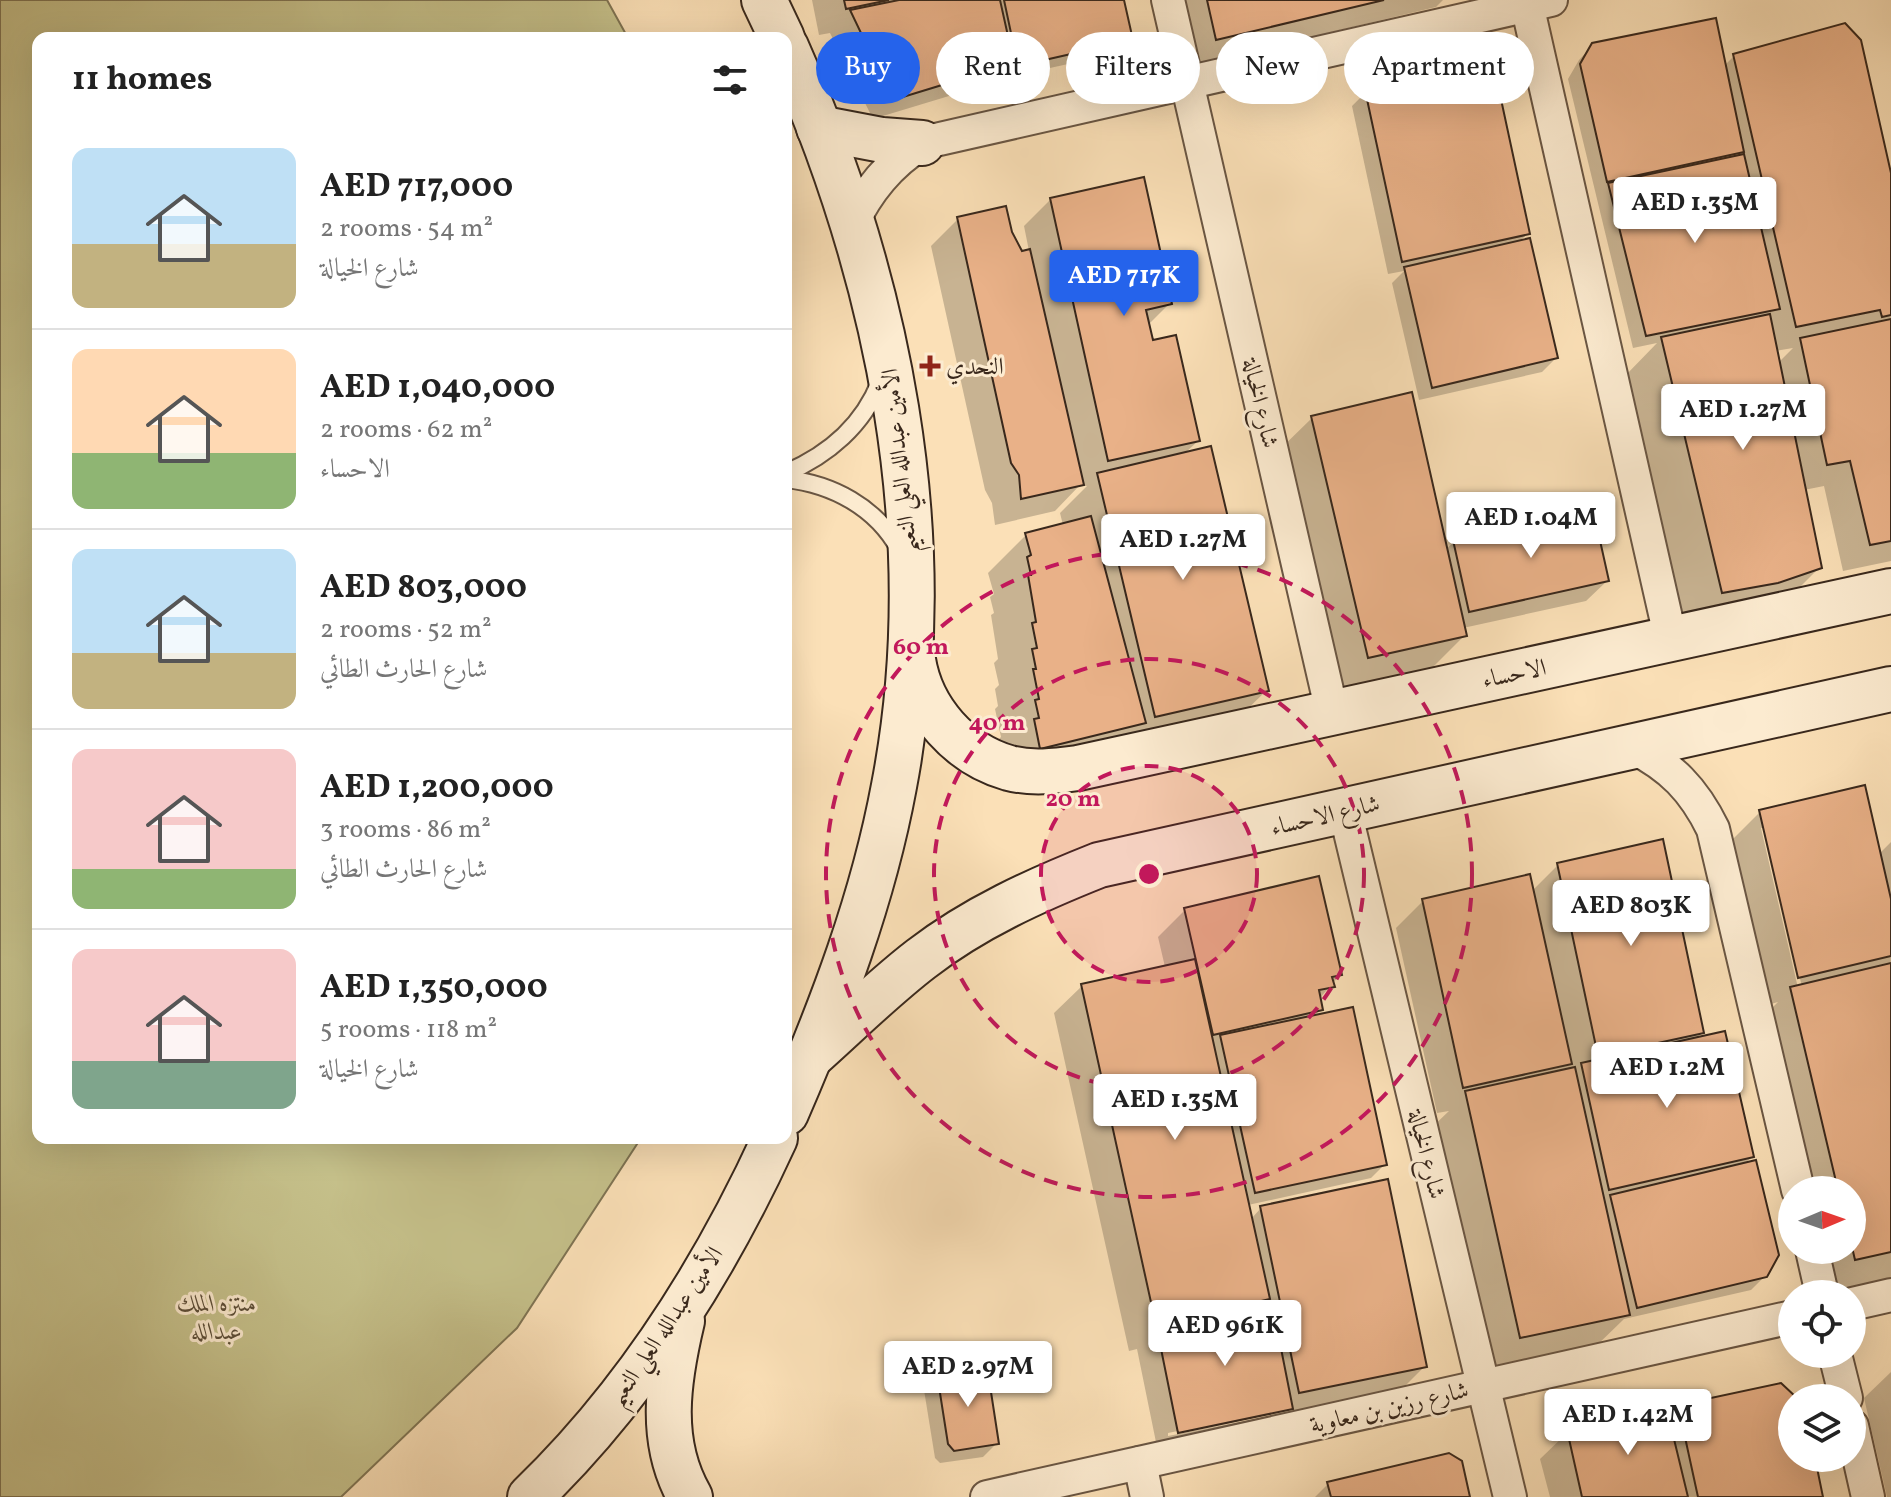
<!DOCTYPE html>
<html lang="en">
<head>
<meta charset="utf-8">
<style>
	body { margin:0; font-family:Vollkorn,Amiri,serif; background:#f2f2f2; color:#222; height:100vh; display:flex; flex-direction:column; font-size:30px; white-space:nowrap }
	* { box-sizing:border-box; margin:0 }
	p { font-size:26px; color:#767676 }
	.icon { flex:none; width:44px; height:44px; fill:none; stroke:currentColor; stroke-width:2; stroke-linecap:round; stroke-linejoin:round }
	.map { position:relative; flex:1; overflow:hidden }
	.side { position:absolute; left:32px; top:32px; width:760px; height:1112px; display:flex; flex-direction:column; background:#fff; border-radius:16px; box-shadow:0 8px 32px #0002 }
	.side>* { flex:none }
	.top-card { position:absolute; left:816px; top:32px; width:760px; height:72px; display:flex; gap:16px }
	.needle { width:52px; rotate:88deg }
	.tools { position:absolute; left:1778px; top:1176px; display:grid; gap:16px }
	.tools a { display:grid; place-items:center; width:88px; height:88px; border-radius:50%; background:#fff; box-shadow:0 8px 32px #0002; font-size:40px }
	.price { position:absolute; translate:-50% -68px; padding:0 18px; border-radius:8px; background:#fff; color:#222; font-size:26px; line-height:52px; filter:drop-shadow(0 2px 4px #0008) }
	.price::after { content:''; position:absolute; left:50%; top:48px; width:24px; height:18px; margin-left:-12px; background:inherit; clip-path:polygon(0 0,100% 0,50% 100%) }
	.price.current { background:#2563eb; color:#fff }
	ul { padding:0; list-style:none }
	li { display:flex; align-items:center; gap:24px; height:200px; padding:0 40px }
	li+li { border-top:2px solid #e0e0e0 }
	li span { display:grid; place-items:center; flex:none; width:224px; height:160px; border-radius:16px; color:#555 }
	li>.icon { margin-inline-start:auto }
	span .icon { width:96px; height:96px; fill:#fffc; stroke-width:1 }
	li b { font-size:34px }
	h2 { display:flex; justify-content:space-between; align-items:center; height:96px; padding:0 40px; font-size:34px }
	.chip { padding:0 28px; border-radius:36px; background:#fff; box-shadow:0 8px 32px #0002; font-size:28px; line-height:72px }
	.chip.current { background:#2563eb; color:#fff }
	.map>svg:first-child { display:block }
	.green { fill:#c5c08a; stroke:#7f7453; stroke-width:2 }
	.shadow { fill:#0003; fill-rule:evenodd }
	.building { fill:#e9b188; stroke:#39281c; stroke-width:2 }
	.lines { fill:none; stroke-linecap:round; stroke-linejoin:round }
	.service-casing { stroke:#6a5643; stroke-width:20 }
	.minor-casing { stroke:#6a5643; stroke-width:36 }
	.secondary-casing { stroke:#39281c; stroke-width:48 }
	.service { stroke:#fcebd0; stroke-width:16 }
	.minor { stroke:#fcebd0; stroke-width:32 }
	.secondary { stroke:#fcebd0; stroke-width:44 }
	.ring { fill:none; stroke:#c2185b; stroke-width:4; stroke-dasharray:14 10 }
	.poi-dot { fill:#8f2418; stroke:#fcebd0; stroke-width:3 }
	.labels { text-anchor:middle; stroke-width:6; stroke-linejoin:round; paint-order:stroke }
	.poi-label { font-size:24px; fill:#39281c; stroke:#fcebd0; text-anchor:start }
	.street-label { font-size:24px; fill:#39281c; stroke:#fcebd0 }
	.park-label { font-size:24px; font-style:italic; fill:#5c4e38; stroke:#fcebd0 }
	.centre { fill:#c2185b; stroke:#fcebd0; stroke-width:4 }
	.ring-label { font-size:24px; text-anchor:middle; font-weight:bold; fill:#c2185b; stroke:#fcebd0; stroke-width:6; stroke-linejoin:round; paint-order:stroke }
</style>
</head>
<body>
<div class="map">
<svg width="1891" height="1497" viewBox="0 0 1891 1497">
	<rect width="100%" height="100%" fill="#fbe0b7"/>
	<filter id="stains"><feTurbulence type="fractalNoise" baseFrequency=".0025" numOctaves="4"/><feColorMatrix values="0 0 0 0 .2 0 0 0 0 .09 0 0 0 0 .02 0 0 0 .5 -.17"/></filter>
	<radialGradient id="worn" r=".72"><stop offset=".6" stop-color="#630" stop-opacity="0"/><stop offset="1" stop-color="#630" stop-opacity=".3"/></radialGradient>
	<path class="green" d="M 0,0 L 607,0 L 628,38 L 38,38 L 38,1138 L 641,1138 L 517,1328 L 341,1497 L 0,1497 Z"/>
	<g class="shadow">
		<path d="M 812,0 L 1122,0 L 1131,39 L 1118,53 L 1005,78 L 1003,71 L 992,83 L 873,119 L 830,33 L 819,35 Z"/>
		<path d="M 1174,0 L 1443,0 L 1436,7 L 1190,66 Z"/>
		<path d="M 1593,45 L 1724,66 L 1734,56 L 1891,182 L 1891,561 L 1843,571 L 1824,486 L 1804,490 L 1820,567 L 1782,605 L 1684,630 L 1624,377 L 1657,343 L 1633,348 L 1568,79 L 1579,60 ZM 1793,348 L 1778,363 L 1775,351 Z"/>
		<path d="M 1366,92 L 1528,233 L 1518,243 L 1556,358 L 1542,372 L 1419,400 L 1392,283 L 1404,271 L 1388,274 L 1352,106 Z"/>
		<path d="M 1051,199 L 1170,303 L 1147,326 L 1151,342 L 1198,441 L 1184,454 L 1267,690 L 1228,728 L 1001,755 L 998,740 L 1001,737 L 995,709 L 998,706 L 995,689 L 999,685 L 994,663 L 998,659 L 991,615 L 994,613 L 990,597 L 994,594 L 988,573 L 1026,535 L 1063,525 L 1060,513 L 1087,486 L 1080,485 L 1055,511 L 995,525 L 992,503 L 985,490 L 931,246 L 958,219 L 1010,232 L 1020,253 L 1029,251 L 1024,226 Z"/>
		<path d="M 1312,418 L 1445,550 L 1454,542 L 1607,581 L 1586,601 L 1463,628 L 1464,636 L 1426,674 L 1331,695 L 1273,456 Z"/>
		<path d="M 1760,812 L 1879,854 L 1891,842 L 1891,962 L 1888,965 L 1891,965 L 1891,1279 L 1830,1294 L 1806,1250 L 1852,1250 L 1852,1190 L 1792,1190 L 1753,1027 L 1778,1002 L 1771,1004 L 1733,839 ZM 1761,828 L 1765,828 L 1802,987 L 1798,988 Z"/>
		<path d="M 1558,865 L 1702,1033 L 1695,1040 L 1752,1157 L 1744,1164 L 1765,1276 L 1751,1290 L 1624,1319 L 1590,1352 L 1483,1375 L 1428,1131 L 1449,1111 L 1437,1113 L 1396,928 L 1423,901 L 1532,891 Z"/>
		<path d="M 1185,910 L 1340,975 L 1319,999 L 1321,1009 L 1312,1018 L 1385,1164 L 1371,1178 L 1248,1205 L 1251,1219 L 1261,1208 L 1425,1366 L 1398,1393 L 1158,1452 L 1137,1349 L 1129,1351 L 1054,1013 L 1082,986 L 1165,967 L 1158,937 ZM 1270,1412 L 1270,1416 L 1168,1436 L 1168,1433 Z"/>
		<path d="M 1891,1372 L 1891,1497 L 1887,1497 L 1864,1398 Z"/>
		<path d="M 938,1376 L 997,1443 L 983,1457 L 940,1463 L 935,1458 L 924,1390 Z"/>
		<path d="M 1780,1385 L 1794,1398 L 1792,1398 L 1792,1458 L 1813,1458 L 1821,1497 L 1550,1497 L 1540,1459 L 1568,1432 L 1667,1419 L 1679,1407 Z"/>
		<path d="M 1328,1484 L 1468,1497 L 1315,1497 Z"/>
	</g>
	<g class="building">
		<path d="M 844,0 L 889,0 L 846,9 Z"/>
		<path d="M 899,0 L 1000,0 L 1014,63 L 893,100 L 850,10 Z"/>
		<path d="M 1004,0 L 1124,0 L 1133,40 L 1018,66 Z"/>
		<path d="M 1207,0 L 1384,0 L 1216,40 Z"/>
		<path d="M 1716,18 L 1744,152 L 1607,182 L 1580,64 L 1592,43 Z"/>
		<path d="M 1845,23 L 1861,40 L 1891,173 L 1891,315 L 1882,317 L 1880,310 L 1796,327 L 1733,54 Z"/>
		<path d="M 1493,62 L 1530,234 L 1402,262 L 1365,90 Z"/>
		<path d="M 1744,154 L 1780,309 L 1646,336 L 1608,183 Z"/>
		<path d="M 1144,177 L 1172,304 L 1146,310 L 1153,340 L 1176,335 L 1200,441 L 1108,461 L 1050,198 Z"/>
		<path d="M 1006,206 L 1012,232 L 1022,251 L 1030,249 L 1084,485 L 1021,499 L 1019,475 L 1011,463 L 957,217 Z"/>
		<path d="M 1530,238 L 1558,358 L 1432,388 L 1404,267 Z"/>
		<path d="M 1770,314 L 1822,568 L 1778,583 L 1722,593 L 1661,337 Z"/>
		<path d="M 1891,319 L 1891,541 L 1870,545 L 1850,461 L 1827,465 L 1800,338 Z"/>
		<path d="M 1412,392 L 1467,636 L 1368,658 L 1311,416 Z"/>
		<path d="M 1211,446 L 1269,691 L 1155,717 L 1097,473 Z"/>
		<path d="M 1593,509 L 1609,581 L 1469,612 L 1453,540 Z"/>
		<path d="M 1091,516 L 1146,723 L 1040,749 L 1034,719 L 1039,718 L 1035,700 L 1039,699 L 1033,669 L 1036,669 L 1032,649 L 1037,648 L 1032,623 L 1036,622 L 1028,575 L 1031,575 L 1027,557 L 1031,555 L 1025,533 Z"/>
		<path d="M 1865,785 L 1891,899 L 1891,956 L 1798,978 L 1759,810 Z"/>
		<path d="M 1663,839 L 1704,1033 L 1598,1056 L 1557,863 Z"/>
		<path d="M 1530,874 L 1572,1064 L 1463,1088 L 1422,899 Z"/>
		<path d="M 1319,876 L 1342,975 L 1332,977 L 1335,987 L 1319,990 L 1323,1010 L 1213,1035 L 1184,908 Z"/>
		<path d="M 1195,959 L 1270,1299 L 1156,1325 L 1081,984 Z"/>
		<path d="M 1891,963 L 1891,1252 L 1855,1260 L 1852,1247 L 1852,1190 L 1838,1190 L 1790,987 Z"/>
		<path d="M 1353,1007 L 1387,1165 L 1255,1193 L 1220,1035 Z"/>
		<path d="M 1725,1031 L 1754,1157 L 1609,1190 L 1581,1063 Z"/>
		<path d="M 1575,1067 L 1630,1315 L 1520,1338 L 1465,1091 Z"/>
		<path d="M 1756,1160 L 1779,1255 L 1767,1277 L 1637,1308 L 1610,1195 Z"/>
		<path d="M 1388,1179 L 1427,1367 L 1299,1393 L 1260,1206 Z"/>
		<path d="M 1272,1303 L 1293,1409 L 1178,1433 L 1157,1329 Z"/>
		<path d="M 987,1366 L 999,1444 L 954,1451 L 948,1444 L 937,1374 Z"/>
		<path d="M 1781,1383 L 1797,1398 L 1792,1398 L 1792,1458 L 1815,1458 L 1823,1497 L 1698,1497 L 1678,1405 Z"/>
		<path d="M 1666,1406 L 1688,1497 L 1582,1497 L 1567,1430 Z"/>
		<path d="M 1449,1453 L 1462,1461 L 1470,1497 L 1331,1497 L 1327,1482 Z"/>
	</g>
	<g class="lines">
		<defs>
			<g id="service">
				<path d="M 786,473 C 828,455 863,425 880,382"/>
				<path d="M 786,479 C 832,484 876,507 899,549"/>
			</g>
			<g id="minor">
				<path d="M 1168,0 L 1332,712"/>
				<path d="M 1526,0 L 1671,640"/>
				<path d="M 851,225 C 868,190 889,164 922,143 L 1551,0"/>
				<path d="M 1632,747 C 1671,766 1694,790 1713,829 L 1798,1190"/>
				<path d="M 1345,811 L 1510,1497"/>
				<path d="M 1812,1250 L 1822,1294"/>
				<path d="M 1852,1304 L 1891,1295"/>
				<path d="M 1835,1354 L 1846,1398"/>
				<path d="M 1852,1426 L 1868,1497"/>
				<path d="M 1140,1463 L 1147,1497"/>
				<path d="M 987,1497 L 1792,1317"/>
			</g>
			<g id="secondary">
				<path d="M 764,0 L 782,38"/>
				<path d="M 786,47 C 888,277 942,536 894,786 C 873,899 832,1007 786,1113"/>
				<path d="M 819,128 L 882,140 L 922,143"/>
				<path d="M 913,660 C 921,711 960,754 1009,768 C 1032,774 1055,771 1078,768 L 1891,591"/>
				<path d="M 811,1056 C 847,1024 882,989 921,959 C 974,918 1036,890 1099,865 L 1891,689"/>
				<path d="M 682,1321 C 668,1380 658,1442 690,1497"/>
				<path d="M 530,1497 C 634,1397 715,1269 775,1138"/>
			</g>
		</defs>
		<use href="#service" class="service-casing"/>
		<use href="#minor" class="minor-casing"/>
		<use href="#secondary" class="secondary-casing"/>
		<use href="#service" class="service"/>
		<use href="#minor" class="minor"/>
		<use href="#secondary" class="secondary"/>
	</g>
	<circle cx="1149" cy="874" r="108" fill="#c2185b" fill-opacity=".12"/>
	<g class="ring">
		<circle cx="1149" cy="874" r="108"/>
		<circle cx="1149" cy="874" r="215"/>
		<circle cx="1149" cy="874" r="323"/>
	</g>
	<path class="poi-dot" d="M926 354h8v8h8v8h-8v8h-8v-8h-8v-8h8z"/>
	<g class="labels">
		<g class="poi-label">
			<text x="946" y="374">النحدي</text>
		</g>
		<g class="street-label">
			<text transform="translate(1261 403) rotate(77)" y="8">شارع الخيالة</text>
			<text transform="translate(899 461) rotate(-96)" y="8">الأمين عبدالله العلي النعيم</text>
			<text transform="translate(1514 673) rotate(-12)" y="8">الاحساء</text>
			<text transform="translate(1325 815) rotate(-13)" y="8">شارع الاحساء</text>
			<text transform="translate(1427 1154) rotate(76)" y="8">شارع الخيالة</text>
			<text transform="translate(665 1326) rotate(-56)" y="8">الأمين عبدالله العلي النعيم</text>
			<text transform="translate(1389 1407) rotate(-13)" y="8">شارع رزين بن معاوية</text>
		</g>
		<g class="park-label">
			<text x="217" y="1311">منتزه الملك<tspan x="217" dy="28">عبدالله</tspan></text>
		</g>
	</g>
	<circle cx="1149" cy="874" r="12" class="centre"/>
	<g class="ring-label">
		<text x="921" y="654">60 m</text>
		<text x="997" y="730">40 m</text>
		<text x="1073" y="806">20 m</text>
	</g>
	<rect width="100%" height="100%" filter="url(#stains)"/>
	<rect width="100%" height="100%" fill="url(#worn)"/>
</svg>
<div class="tools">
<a><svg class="needle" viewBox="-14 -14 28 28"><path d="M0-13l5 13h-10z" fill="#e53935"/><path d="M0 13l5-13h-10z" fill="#767676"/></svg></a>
<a><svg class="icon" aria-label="locate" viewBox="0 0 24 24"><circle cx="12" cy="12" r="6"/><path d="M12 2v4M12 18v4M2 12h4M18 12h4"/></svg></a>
<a><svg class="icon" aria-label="layers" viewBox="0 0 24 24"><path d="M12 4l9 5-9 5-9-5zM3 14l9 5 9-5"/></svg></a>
</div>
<b class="price" style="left:1695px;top:245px">AED 1.35M</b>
<b class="price current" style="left:1124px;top:318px">AED 717K</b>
<b class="price" style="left:1743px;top:452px">AED 1.27M</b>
<b class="price" style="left:1531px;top:560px">AED 1.04M</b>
<b class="price" style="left:1183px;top:582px">AED 1.27M</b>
<b class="price" style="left:1631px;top:948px">AED 803K</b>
<b class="price" style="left:1667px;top:1110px">AED 1.2M</b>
<b class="price" style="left:1175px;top:1142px">AED 1.35M</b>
<b class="price" style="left:1225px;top:1368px">AED 961K</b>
<b class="price" style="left:968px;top:1409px">AED 2.97M</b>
<b class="price" style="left:1628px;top:1457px">AED 1.42M</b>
<div class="top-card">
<a class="chip current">Buy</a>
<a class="chip">Rent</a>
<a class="chip">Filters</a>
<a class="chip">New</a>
<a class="chip">Apartment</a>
</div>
<section class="side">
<h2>11 homes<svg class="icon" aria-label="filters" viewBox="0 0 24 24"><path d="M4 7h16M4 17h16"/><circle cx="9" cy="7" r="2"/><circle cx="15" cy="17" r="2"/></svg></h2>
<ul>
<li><span style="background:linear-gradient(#bfe0f5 60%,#c2b280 0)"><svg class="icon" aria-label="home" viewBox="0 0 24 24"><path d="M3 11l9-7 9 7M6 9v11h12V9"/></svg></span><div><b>AED 717,000</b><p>2 rooms · 54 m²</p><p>شارع الخيالة</p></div></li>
<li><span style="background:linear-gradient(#ffd9b3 65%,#8fb573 0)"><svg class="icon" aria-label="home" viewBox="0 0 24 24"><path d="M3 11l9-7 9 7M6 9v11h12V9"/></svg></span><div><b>AED 1,040,000</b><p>2 rooms · 62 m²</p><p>الاحساء</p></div></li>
<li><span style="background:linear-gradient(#bfe0f5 65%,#c2b280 0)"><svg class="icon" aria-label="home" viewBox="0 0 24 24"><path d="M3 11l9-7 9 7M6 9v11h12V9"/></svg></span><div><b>AED 803,000</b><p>2 rooms · 52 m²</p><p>شارع الحارث الطائي</p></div></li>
<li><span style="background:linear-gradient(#f6c9c9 75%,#8fb573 0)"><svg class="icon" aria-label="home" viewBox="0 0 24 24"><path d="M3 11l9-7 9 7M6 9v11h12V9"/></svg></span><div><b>AED 1,200,000</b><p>3 rooms · 86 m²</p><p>شارع الحارث الطائي</p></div></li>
<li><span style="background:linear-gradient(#f6c9c9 70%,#7fa58c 0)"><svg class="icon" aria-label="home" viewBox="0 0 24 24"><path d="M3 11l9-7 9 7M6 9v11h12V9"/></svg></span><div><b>AED 1,350,000</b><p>5 rooms · 118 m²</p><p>شارع الخيالة</p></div></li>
</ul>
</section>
</div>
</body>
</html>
